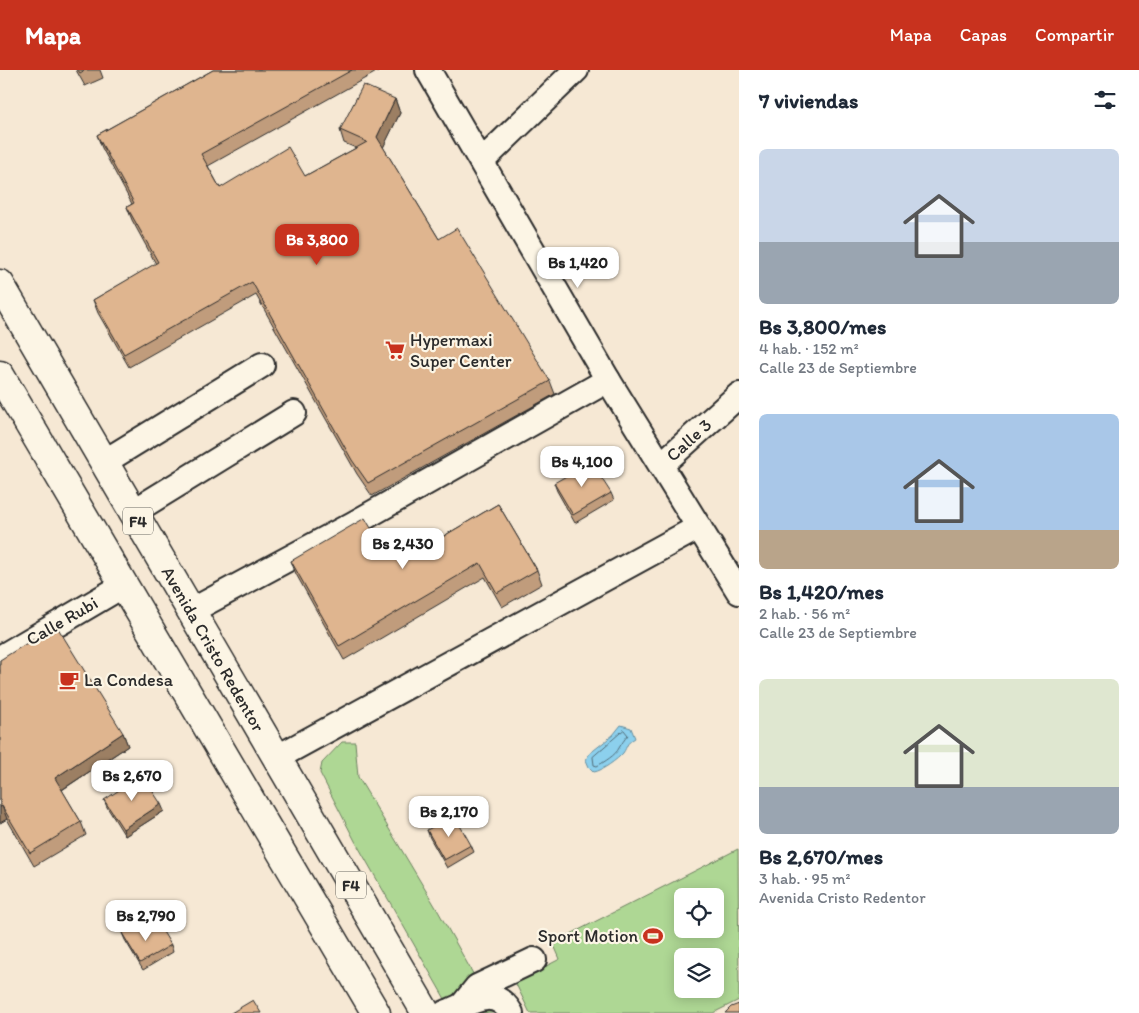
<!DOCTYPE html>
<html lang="es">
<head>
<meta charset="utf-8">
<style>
	body { margin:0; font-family:Itim,sans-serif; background:#f6f6f7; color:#1f2937; height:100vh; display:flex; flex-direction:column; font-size:19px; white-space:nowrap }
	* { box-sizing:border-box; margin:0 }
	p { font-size:16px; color:#747a83 }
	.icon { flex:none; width:28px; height:28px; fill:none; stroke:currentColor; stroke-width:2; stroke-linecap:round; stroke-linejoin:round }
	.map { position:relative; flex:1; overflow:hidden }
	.panel { display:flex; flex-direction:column; background:#fff; width:400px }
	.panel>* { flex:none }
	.controls { position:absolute; left:674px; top:818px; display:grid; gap:10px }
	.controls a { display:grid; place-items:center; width:50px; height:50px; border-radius:8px; background:#fff; box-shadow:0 2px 12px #0003; font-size:25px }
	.price { position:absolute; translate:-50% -42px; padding:0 11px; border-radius:10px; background:#fff; color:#222; font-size:16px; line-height:32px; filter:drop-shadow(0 1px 2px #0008) }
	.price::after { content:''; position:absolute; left:50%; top:30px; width:15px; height:11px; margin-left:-8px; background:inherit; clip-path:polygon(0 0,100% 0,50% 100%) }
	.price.selected { background:#c8321e; color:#fff }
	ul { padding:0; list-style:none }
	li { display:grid; align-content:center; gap:10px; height:265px; padding:0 20px }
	li span { display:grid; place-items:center; height:155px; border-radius:8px; color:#555 }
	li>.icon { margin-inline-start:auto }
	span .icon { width:90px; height:90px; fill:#fffc; stroke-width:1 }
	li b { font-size:21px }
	h2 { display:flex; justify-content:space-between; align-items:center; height:60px; padding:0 20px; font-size:21px }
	header { display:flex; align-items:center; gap:30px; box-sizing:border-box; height:70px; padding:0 25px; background:#c8321e; color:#fff }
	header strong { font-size:24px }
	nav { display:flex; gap:28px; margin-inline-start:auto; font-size:18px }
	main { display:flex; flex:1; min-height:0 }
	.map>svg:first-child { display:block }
	.green { fill:#aed794; stroke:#6c8160; fill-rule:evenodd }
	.water { fill:#8cd0ed; stroke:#658e9f }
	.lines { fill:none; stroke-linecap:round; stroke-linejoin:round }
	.shore { stroke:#526d79; stroke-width:1 }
	.minor-casing { stroke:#2b2b2b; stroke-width:28 }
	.highway-casing { stroke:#2b2b2b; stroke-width:31 }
	.minor { stroke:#fcf5e5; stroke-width:24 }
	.highway { stroke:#fcf5e5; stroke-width:28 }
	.wall { fill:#c09c7b; stroke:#2b2b2b }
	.shaded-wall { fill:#9c7f64; stroke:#2b2b2b }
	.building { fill:#dfb58f; stroke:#2b2b2b }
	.labels { text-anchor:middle; stroke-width:4.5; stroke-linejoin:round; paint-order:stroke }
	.shield { fill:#fcf5e5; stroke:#6a6863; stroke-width:1 }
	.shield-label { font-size:16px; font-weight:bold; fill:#2b2b2b }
	.poi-label { font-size:18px; fill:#2b2b2b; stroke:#fcf5e5; text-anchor:start }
	.street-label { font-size:18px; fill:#2b2b2b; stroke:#fcf5e5 }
</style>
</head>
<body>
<header>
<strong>Mapa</strong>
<nav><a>Mapa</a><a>Capas</a><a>Compartir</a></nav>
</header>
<main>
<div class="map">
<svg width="739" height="943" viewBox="0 0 739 943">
	<rect width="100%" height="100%" fill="#f6e8d4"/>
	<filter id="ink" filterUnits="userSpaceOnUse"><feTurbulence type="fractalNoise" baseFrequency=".02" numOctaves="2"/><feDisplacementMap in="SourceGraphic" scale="10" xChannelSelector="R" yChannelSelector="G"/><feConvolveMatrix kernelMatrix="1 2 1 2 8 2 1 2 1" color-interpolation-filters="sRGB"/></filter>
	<g filter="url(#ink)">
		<g class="green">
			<path d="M 342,672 L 355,672 L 358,707 L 438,841 L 495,943 L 453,943 L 355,771 L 320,703 L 322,693 Z"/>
			<path d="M 738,779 L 739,930 L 713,943 L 530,943 L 515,912 L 560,889 L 553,873 ZM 682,826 L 715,826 L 715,859 L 682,859 ZM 682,886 L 715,886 L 715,919 L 682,919 Z"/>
		</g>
		<path class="water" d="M 621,655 L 631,658 L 635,668 C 625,674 628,676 623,683 C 618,689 602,701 594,702 L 589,697 L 586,690 L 589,684 L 613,665 Z"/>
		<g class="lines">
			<path class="shore" d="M 624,660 L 628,665 C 624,670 622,673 619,678 C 616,685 604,692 597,696 L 594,695 L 593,687 Z"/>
			<defs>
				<g id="minor">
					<path d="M 428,0 L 608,310 L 739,522"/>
					<path d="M 482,91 L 576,0"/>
					<path d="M 104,392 L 262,295"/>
					<path d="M 661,395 L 739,325"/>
					<path d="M 133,442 L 294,343"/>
					<path d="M 191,541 L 353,454 L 608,310"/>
					<path d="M 0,588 L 124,515"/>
					<path d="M 276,688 L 699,457"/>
					<path d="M 461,937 L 477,917 L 534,890"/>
					<path d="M 445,943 C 469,934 494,914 511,943"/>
				</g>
				<g id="highway">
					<path d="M 0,214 L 426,943"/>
					<path d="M 0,305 L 376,943"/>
				</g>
			</defs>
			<use href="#minor" class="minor-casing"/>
			<use href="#highway" class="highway-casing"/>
			<use href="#minor" class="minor"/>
			<use href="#highway" class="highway"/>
		</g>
		<g class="wall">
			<path d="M 76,0 L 100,0 L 103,8 L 85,16 Z"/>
			<path d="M 213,0 L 380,0 L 208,96 L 220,118 L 305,106 L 356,78 L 344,73 L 340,60 L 395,29 L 400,43 L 383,77 L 439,169 L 550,311 L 555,324 L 372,426 L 357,404 L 256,225 L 129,297 L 98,243 L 93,230 L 156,194 L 132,150 L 127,137 L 132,134 L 102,78 L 97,65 Z"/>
			<path d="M 554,413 L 611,423 L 614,430 L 575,453 L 557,421 Z"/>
			<path d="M 498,434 L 537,500 L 542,514 L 502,537 L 485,507 L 344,590 L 296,504 L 291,491 L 378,470 L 405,489 Z"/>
			<path d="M 0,590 L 123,663 L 128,676 L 62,720 L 81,752 L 86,765 L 34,796 L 7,749 L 0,753 Z"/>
			<path d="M 104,730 L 164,741 L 125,766 L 107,737 Z"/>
			<path d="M 427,760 L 471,775 L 474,782 L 447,798 L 430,768 Z"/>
			<path d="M 122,863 L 144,864 L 171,875 L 173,882 L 143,900 L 125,870 Z"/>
		</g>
		<g class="shaded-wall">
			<path d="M 395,29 L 400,43 L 382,80 L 377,67 Z"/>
			<path d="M 123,663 L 128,676 L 60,721 L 55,708 Z"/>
			<path d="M 161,734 L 164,741 L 125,766 L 123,759 Z"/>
			<path d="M 2,736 L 7,749 L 0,753 L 0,737 Z"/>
		</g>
		<g class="building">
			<path d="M 78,0 L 85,0 L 80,3 Z"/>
			<path d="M 213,0 L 352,0 L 201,84 L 220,118 L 288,77 L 305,106 L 367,72 L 340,60 L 363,15 L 395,29 L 377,67 L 439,169 L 457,158 L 550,311 L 368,413 L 352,390 L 252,212 L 124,284 L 93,230 L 158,192 L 127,137 L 134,133 L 97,65 Z"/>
			<path d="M 591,392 L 611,423 L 573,445 L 554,413 Z"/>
			<path d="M 498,434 L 537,500 L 497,523 L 480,493 L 339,576 L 291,491 L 365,448 L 378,470 L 390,463 L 405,489 Z"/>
			<path d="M 56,555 L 123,663 L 55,708 L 81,752 L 30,783 L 2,736 L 0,737 L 0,590 Z"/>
			<path d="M 142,705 L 161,734 L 123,759 L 104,730 Z"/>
			<path d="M 454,745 L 471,775 L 444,790 L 427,760 Z"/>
			<path d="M 138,853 L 144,864 L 159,855 L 171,875 L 140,893 L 122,863 Z"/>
			<path d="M 253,930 L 261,943 L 231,943 Z"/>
			<path d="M 739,934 L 739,943 L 725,943 L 731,937 Z"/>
		</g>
	</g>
	<defs>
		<symbol id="supermarket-bare" viewBox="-9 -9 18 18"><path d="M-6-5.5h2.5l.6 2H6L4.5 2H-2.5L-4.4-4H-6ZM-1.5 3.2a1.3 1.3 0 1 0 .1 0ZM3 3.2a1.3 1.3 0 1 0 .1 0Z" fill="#c8321e" stroke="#fcf5e5" stroke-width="2.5" paint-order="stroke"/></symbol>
		<symbol id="cafe-bare" viewBox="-9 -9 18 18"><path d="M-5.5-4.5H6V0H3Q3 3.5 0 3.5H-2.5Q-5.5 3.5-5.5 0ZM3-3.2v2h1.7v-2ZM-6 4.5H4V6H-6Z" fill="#c8321e" stroke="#fcf5e5" stroke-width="2.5" paint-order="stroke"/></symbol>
		<symbol id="stadium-bare" viewBox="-9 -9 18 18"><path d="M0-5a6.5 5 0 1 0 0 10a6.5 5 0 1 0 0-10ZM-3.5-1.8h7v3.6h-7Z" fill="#c8321e" stroke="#fcf5e5" stroke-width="2.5" paint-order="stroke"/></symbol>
	</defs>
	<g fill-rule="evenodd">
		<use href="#supermarket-bare" x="381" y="266" width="28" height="28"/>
		<use href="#cafe-bare" x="55" y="596" width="28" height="28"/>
		<use href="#stadium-bare" x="639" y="852" width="28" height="28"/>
	</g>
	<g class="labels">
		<g class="shield">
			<rect x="123" y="437.5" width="30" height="27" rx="4"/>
			<rect x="336" y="801.5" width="30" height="27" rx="4"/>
		</g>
		<g class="shield-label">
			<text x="138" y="457">F4</text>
			<text x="351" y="821">F4</text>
		</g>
		<g class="poi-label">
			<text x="410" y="276">Hypermaxi<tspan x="410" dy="21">Super Center</tspan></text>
			<text x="84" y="616">La Condesa</text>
			<text x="638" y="872" text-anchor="end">Sport Motion</text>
		</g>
		<g class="street-label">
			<text transform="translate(689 370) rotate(-42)" y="6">Calle 3</text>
			<text transform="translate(62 551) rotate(-30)" y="6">Calle Rubi</text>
			<text transform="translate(213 579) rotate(60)" y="6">Avenida Cristo Redentor</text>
		</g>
	</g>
</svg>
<div class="controls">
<a><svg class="icon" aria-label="locate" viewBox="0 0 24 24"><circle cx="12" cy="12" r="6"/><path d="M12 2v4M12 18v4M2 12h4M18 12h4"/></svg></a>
<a><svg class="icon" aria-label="layers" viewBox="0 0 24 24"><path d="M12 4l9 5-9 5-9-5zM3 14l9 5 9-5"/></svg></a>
</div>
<b class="price selected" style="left:317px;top:196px">Bs 3,800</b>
<b class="price" style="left:578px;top:219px">Bs 1,420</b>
<b class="price" style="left:582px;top:418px">Bs 4,100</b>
<b class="price" style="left:403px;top:500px">Bs 2,430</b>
<b class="price" style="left:132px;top:732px">Bs 2,670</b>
<b class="price" style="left:449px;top:768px">Bs 2,170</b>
<b class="price" style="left:146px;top:872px">Bs 2,790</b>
</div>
<section class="panel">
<h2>7 viviendas<svg class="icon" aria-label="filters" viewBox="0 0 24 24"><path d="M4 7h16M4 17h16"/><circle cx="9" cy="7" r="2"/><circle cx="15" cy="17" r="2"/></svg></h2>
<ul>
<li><span style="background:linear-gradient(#c9d6e8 60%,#9aa5b1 0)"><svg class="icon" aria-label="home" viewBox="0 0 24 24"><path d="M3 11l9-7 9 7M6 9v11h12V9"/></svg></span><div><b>Bs 3,800/mes</b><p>4 hab. · 152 m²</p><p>Calle 23 de Septiembre</p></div></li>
<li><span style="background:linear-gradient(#a9c7e8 75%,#b9a48a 0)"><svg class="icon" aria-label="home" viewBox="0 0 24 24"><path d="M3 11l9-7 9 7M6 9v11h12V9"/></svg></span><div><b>Bs 1,420/mes</b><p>2 hab. · 56 m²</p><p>Calle 23 de Septiembre</p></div></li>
<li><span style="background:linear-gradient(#dfe7d0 70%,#9aa5b1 0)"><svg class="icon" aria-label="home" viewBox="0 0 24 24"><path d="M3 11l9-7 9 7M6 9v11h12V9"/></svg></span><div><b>Bs 2,670/mes</b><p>3 hab. · 95 m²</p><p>Avenida Cristo Redentor</p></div></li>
</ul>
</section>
</main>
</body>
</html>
